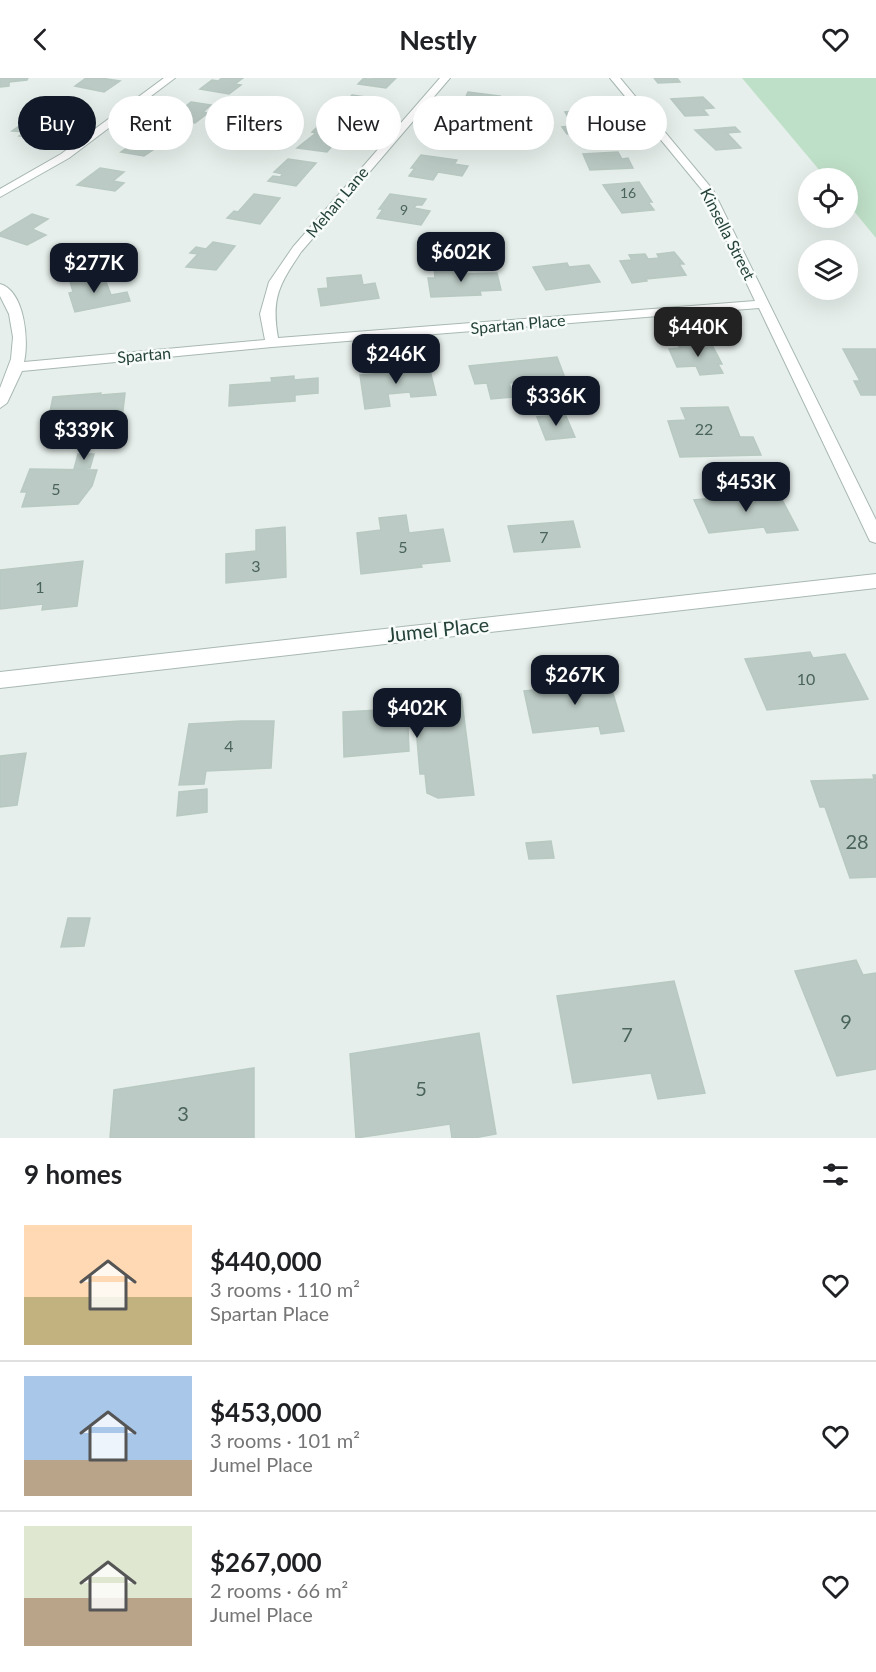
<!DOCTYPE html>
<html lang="en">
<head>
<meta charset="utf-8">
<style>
	body { margin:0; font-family:Lato,sans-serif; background:#f2f2f2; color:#202124; height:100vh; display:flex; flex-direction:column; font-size:22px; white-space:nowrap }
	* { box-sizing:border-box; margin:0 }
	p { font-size:20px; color:#757577 }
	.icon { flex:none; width:33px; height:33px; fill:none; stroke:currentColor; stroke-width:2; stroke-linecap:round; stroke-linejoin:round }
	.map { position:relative; height:1060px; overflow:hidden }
	.side { display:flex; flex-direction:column; background:#fff; flex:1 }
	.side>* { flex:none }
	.hud { position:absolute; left:18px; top:18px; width:840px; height:54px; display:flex; gap:12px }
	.fabs { position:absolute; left:798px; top:90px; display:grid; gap:12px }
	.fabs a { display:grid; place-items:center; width:60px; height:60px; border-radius:50%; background:#fff; box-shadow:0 6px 24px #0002; font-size:30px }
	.price { position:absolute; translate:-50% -51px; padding:0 14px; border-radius:12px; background:#111827; color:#fff; font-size:20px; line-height:39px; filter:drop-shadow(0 2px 3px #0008) }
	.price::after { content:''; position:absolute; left:50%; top:36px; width:18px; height:14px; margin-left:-9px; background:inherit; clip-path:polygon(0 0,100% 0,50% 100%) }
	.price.selected { background:#222; color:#fff }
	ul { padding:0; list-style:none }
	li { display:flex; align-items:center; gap:18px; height:150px; padding:0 24px }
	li+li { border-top:2px solid #e0e0e0 }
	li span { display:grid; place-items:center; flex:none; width:168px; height:120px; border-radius:0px; color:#555 }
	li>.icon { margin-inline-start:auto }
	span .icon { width:72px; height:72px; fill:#fffc; stroke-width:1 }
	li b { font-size:26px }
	h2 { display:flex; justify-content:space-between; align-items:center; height:72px; padding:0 24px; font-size:26px }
	.pill { padding:0 21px; border-radius:27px; background:#fff; box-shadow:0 6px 24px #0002; font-size:21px; line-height:54px }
	.pill.selected { background:#111827; color:#fff }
	header { display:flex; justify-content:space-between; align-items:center; height:78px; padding:0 24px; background:#fff; font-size:27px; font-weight:700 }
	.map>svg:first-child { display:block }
	.green { fill:#bfe0c8 }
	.building { fill:#bbcac4; stroke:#b8c9c2; stroke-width:1.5 }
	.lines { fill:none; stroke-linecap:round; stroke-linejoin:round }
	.minor-casing { stroke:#a8b8b2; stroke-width:2 }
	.tertiary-casing { stroke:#a8b8b2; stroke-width:2 }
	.minor { fill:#fff; fill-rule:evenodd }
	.tertiary { fill:#fff; fill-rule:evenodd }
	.labels { text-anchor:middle; stroke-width:5; stroke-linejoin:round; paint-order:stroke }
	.far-number-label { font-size:14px; fill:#4a645c }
	.far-street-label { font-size:16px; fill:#24423a; stroke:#f7fbf9 }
	.number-label { font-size:16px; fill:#4a645c }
	.street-label { font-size:20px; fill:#24423a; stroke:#f7fbf9 }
	.near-number-label { font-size:20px; fill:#4a645c }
</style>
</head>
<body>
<header><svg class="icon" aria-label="back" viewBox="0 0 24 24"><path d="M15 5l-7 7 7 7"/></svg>Nestly<svg class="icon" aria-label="heart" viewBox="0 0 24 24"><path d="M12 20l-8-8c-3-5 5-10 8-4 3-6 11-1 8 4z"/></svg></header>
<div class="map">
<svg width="876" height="1060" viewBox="0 0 876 1060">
	<rect width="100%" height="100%" fill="#e6efeb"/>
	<path class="green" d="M 742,0 L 876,0 L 876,160 L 848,126 L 848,100 L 826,100 Z"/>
	<g class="building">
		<path d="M 0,0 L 28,0 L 27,2 L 9,4 L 9,8 L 0,9 Z"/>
		<path d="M 86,0 L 101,0 L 120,3 L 104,14 L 75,8 Z"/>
		<path d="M 222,0 L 243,0 L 235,6 L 241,7 L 229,16 L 200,11 L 212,2 L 218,3 Z"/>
		<path d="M 364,0 L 367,1 L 396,0 L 386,10 L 358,6 Z"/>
		<path d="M 654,0 L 677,0 L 680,4 L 658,5 Z"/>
		<path d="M 468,14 L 500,18 L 493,28 L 484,27 L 480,33 L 460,31 Z"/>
		<path d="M 352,17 L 373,20 L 360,37 L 327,31 L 330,27 L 341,29 Z"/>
		<path d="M 703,19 L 714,30 L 703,31 L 708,37 L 685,38 L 671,21 Z"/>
		<path d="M 191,24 L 211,27 L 203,34 L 208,35 L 195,45 L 163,41 L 176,31 L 182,31 Z"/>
		<path d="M 589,32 L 606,53 L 567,56 L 562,49 L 573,48 L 565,34 Z"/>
		<path d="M 42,37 L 64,41 L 36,60 L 19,58 L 24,54 L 12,53 L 25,44 L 31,45 Z"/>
		<path d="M 451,40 L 470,43 L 467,46 L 475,47 L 465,60 L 473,61 L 469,67 L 433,61 Z"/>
		<path d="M 320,46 L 347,50 L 327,74 L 297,70 L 316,55 L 312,54 Z"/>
		<path d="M 735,49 L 740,54 L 727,55 L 741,70 L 716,72 L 695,52 Z"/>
		<path d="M 147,55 L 172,59 L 144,78 L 121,74 Z"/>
		<path d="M 618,74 L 622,81 L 628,80 L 633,90 L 590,92 L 583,76 Z"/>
		<path d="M 421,77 L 457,82 L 454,86 L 468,88 L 462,98 L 438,94 L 433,102 L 409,98 L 415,90 L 411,90 Z"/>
		<path d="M 288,81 L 316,85 L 296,108 L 268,103 L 273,98 L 280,99 L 283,96 L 274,94 Z"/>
		<path d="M 100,90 L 124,94 L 113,103 L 124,105 L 115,113 L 77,107 Z"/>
		<path d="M 639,104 L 652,124 L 648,124 L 654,132 L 622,135 L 603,107 Z"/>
		<path d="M 254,116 L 280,120 L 260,146 L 227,140 L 234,133 L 238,134 Z"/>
		<path d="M 390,116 L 426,121 L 422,127 L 416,127 L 414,130 L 430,133 L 421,147 L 377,140 L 383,131 L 379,131 Z"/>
		<path d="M 32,136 L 48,141 L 32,151 L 46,157 L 27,167 L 0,158 L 0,155 Z"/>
		<path d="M 213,164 L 235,168 L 216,192 L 186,189 L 198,176 L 190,175 L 196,169 L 206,171 Z"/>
		<path d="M 674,174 L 684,186 L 679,186 L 686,197 L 646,201 L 647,203 L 632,205 L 620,183 L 632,182 L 629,177 L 645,176 L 648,181 L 659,180 L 657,176 Z"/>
		<path d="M 567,185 L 569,189 L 589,187 L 600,204 L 546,212 L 533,189 Z"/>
		<path d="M 462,188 L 464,196 L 497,195 L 501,212 L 480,213 L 481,217 L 431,219 L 428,200 L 435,200 L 434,189 Z"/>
		<path d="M 103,196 L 111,217 L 127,214 L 130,223 L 75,234 L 69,215 L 73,214 L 70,203 Z"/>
		<path d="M 361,197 L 363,207 L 375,205 L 379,220 L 321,228 L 318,211 L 328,210 L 327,200 Z"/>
		<path d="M 711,265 L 722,286 L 718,286 L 723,295 L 700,297 L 696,288 L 677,289 L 669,271 L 680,270 L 678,267 Z"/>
		<path d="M 843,271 L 876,271 L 876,317 L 861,317 L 854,303 L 860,303 Z"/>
		<path d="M 557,279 L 565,300 L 509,305 L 514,319 L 491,321 L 487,305 L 475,306 L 469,288 Z"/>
		<path d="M 429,288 L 436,317 L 411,319 L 410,314 L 388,316 L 390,328 L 365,331 L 360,297 L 384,295 L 384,292 Z"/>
		<path d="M 294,298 L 294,302 L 318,300 L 318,315 L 295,317 L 295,323 L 229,328 L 230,307 L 272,304 L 271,300 Z"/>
		<path d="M 101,315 L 100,317 L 125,315 L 122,341 L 52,347 L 54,342 L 48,343 L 53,319 Z"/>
		<path d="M 728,329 L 740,359 L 753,359 L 761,377 L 680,379 L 668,343 L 686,342 L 681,330 Z"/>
		<path d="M 565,336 L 575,359 L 546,362 L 537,339 Z"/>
		<path d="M 78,376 L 94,376 L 90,390 L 74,391 Z"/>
		<path d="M 30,391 L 97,392 L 92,408 L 78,426 L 22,429 L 27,414 L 21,414 Z"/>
		<path d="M 778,414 L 798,452 L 767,455 L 764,449 L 709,455 L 694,422 Z"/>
		<path d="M 406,437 L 409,455 L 443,451 L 450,483 L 421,486 L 422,489 L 361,496 L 357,455 L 381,452 L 379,440 Z"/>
		<path d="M 573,443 L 580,469 L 514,474 L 508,448 Z"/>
		<path d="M 285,449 L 286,499 L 226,505 L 226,476 L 256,473 L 256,452 Z"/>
		<path d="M 83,483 L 77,528 L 42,532 L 43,526 L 0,531 L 0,492 Z"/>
		<path d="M 810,574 L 813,580 L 845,576 L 868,621 L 767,632 L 745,581 Z"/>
		<path d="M 608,598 L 624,653 L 601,656 L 599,648 L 533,655 L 524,613 L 554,610 L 553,604 Z"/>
		<path d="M 461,616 L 474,717 L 438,720 L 427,715 L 425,696 L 420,696 L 416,649 L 408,650 L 409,673 L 344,679 L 343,634 L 379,632 L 378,622 Z"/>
		<path d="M 241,643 L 274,643 L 271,690 L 206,693 L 204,706 L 179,707 L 189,646 Z"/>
		<path d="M 26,675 L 17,727 L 0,729 L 0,678 Z"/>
		<path d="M 873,697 L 876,697 L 876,799 L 850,800 L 825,729 L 820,729 L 811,703 L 874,701 Z"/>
		<path d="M 207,711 L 207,734 L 177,738 L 179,714 Z"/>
		<path d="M 551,763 L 554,780 L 529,781 L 526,765 Z"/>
		<path d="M 68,840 L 90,840 L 84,868 L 61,869 Z"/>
		<path d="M 856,882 L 863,897 L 876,895 L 876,991 L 837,998 L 795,893 Z"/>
		<path d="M 674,903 L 705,1015 L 658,1021 L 651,995 L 573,1005 L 557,918 Z"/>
		<path d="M 479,955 L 496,1056 L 474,1060 L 452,1060 L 450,1046 L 356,1060 L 350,976 Z"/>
		<path d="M 254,990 L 254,1060 L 110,1060 L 114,1012 Z"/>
	</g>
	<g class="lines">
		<defs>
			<g id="minor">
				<path d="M 440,0 L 450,0 L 301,174 C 279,207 271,220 278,260 L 755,223 L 703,113 L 610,0 L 620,0 L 713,112 L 876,442 L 876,465 L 870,463 L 868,459 L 759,230 L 272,269 L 22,293 L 7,325 L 0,330 L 0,310 L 11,281 L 13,259 L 9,236 L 0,218 L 0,206 C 25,213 29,264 24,284 L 265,262 L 260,236 L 269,204 L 293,169 Z"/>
				<path d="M 876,496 L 876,510 L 0,610 L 0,594 Z"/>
			</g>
			<path id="tertiary" d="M 164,0 L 175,0 L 69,80 L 0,119 L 0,111 L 61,76 Z"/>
		</defs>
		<use href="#minor" class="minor-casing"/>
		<use href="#tertiary" class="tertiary-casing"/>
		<use href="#minor" class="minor"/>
		<use href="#tertiary" class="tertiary"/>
	</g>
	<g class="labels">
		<g class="far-number-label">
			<text x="628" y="120">16</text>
			<text x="404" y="137">9</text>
		</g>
		<g class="far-street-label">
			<text transform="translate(337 124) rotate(-50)" y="6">Mehan Lane</text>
			<text transform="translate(728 156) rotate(63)" y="6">Kinsella Street</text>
			<text transform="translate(518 246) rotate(-5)" y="6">Spartan Place</text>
			<text transform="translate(144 277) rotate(-5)" y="6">Spartan</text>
		</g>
		<g class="number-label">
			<text x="704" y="357">22</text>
			<text x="56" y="417">5</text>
			<text x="544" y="465">7</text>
			<text x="403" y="475">5</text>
			<text x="256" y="494">3</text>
			<text x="40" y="515">1</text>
			<text x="806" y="607">10</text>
			<text x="229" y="674">4</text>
		</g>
		<g class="street-label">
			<text transform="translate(438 552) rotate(-6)" y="7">Jumel Place</text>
		</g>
		<g class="near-number-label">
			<text x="857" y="771">28</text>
			<text x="846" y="951">9</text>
			<text x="627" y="964">7</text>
			<text x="421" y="1018">5</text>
			<text x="183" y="1043">3</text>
		</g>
	</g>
</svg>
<div class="fabs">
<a><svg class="icon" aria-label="locate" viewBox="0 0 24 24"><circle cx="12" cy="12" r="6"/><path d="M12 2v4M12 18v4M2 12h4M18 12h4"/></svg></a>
<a><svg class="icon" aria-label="layers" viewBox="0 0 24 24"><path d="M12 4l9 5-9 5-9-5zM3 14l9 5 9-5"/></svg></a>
</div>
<b class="price" style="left:461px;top:205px">$602K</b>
<b class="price" style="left:94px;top:216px">$277K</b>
<b class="price selected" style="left:698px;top:280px">$440K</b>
<b class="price" style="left:396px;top:307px">$246K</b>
<b class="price" style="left:556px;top:349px">$336K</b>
<b class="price" style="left:84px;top:383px">$339K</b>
<b class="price" style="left:746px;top:435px">$453K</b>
<b class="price" style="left:575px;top:628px">$267K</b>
<b class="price" style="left:417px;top:661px">$402K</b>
<div class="hud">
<a class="pill selected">Buy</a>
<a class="pill">Rent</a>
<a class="pill">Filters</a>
<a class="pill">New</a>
<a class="pill">Apartment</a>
<a class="pill">House</a>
</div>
</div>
<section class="side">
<h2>9 homes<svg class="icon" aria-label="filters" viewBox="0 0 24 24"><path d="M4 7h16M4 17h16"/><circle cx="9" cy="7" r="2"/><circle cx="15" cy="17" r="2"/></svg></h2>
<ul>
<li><span style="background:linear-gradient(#ffd9b3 60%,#c2b280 0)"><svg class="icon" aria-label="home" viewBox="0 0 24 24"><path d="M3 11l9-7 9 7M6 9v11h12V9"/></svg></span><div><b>$440,000</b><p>3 rooms · 110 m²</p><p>Spartan Place</p></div><svg class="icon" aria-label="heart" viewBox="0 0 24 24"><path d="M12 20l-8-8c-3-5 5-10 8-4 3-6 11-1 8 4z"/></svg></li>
<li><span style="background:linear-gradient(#a9c7e8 70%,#b9a48a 0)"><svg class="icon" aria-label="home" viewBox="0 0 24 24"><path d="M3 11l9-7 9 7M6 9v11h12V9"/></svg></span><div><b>$453,000</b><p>3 rooms · 101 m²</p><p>Jumel Place</p></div><svg class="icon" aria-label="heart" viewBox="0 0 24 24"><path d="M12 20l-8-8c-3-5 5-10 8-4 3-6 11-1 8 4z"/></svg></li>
<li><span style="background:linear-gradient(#dfe7d0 60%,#b9a48a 0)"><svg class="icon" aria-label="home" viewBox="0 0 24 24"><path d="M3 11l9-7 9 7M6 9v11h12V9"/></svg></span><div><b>$267,000</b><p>2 rooms · 66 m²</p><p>Jumel Place</p></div><svg class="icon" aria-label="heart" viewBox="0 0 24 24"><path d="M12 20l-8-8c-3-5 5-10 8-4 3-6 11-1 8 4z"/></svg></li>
</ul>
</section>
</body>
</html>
